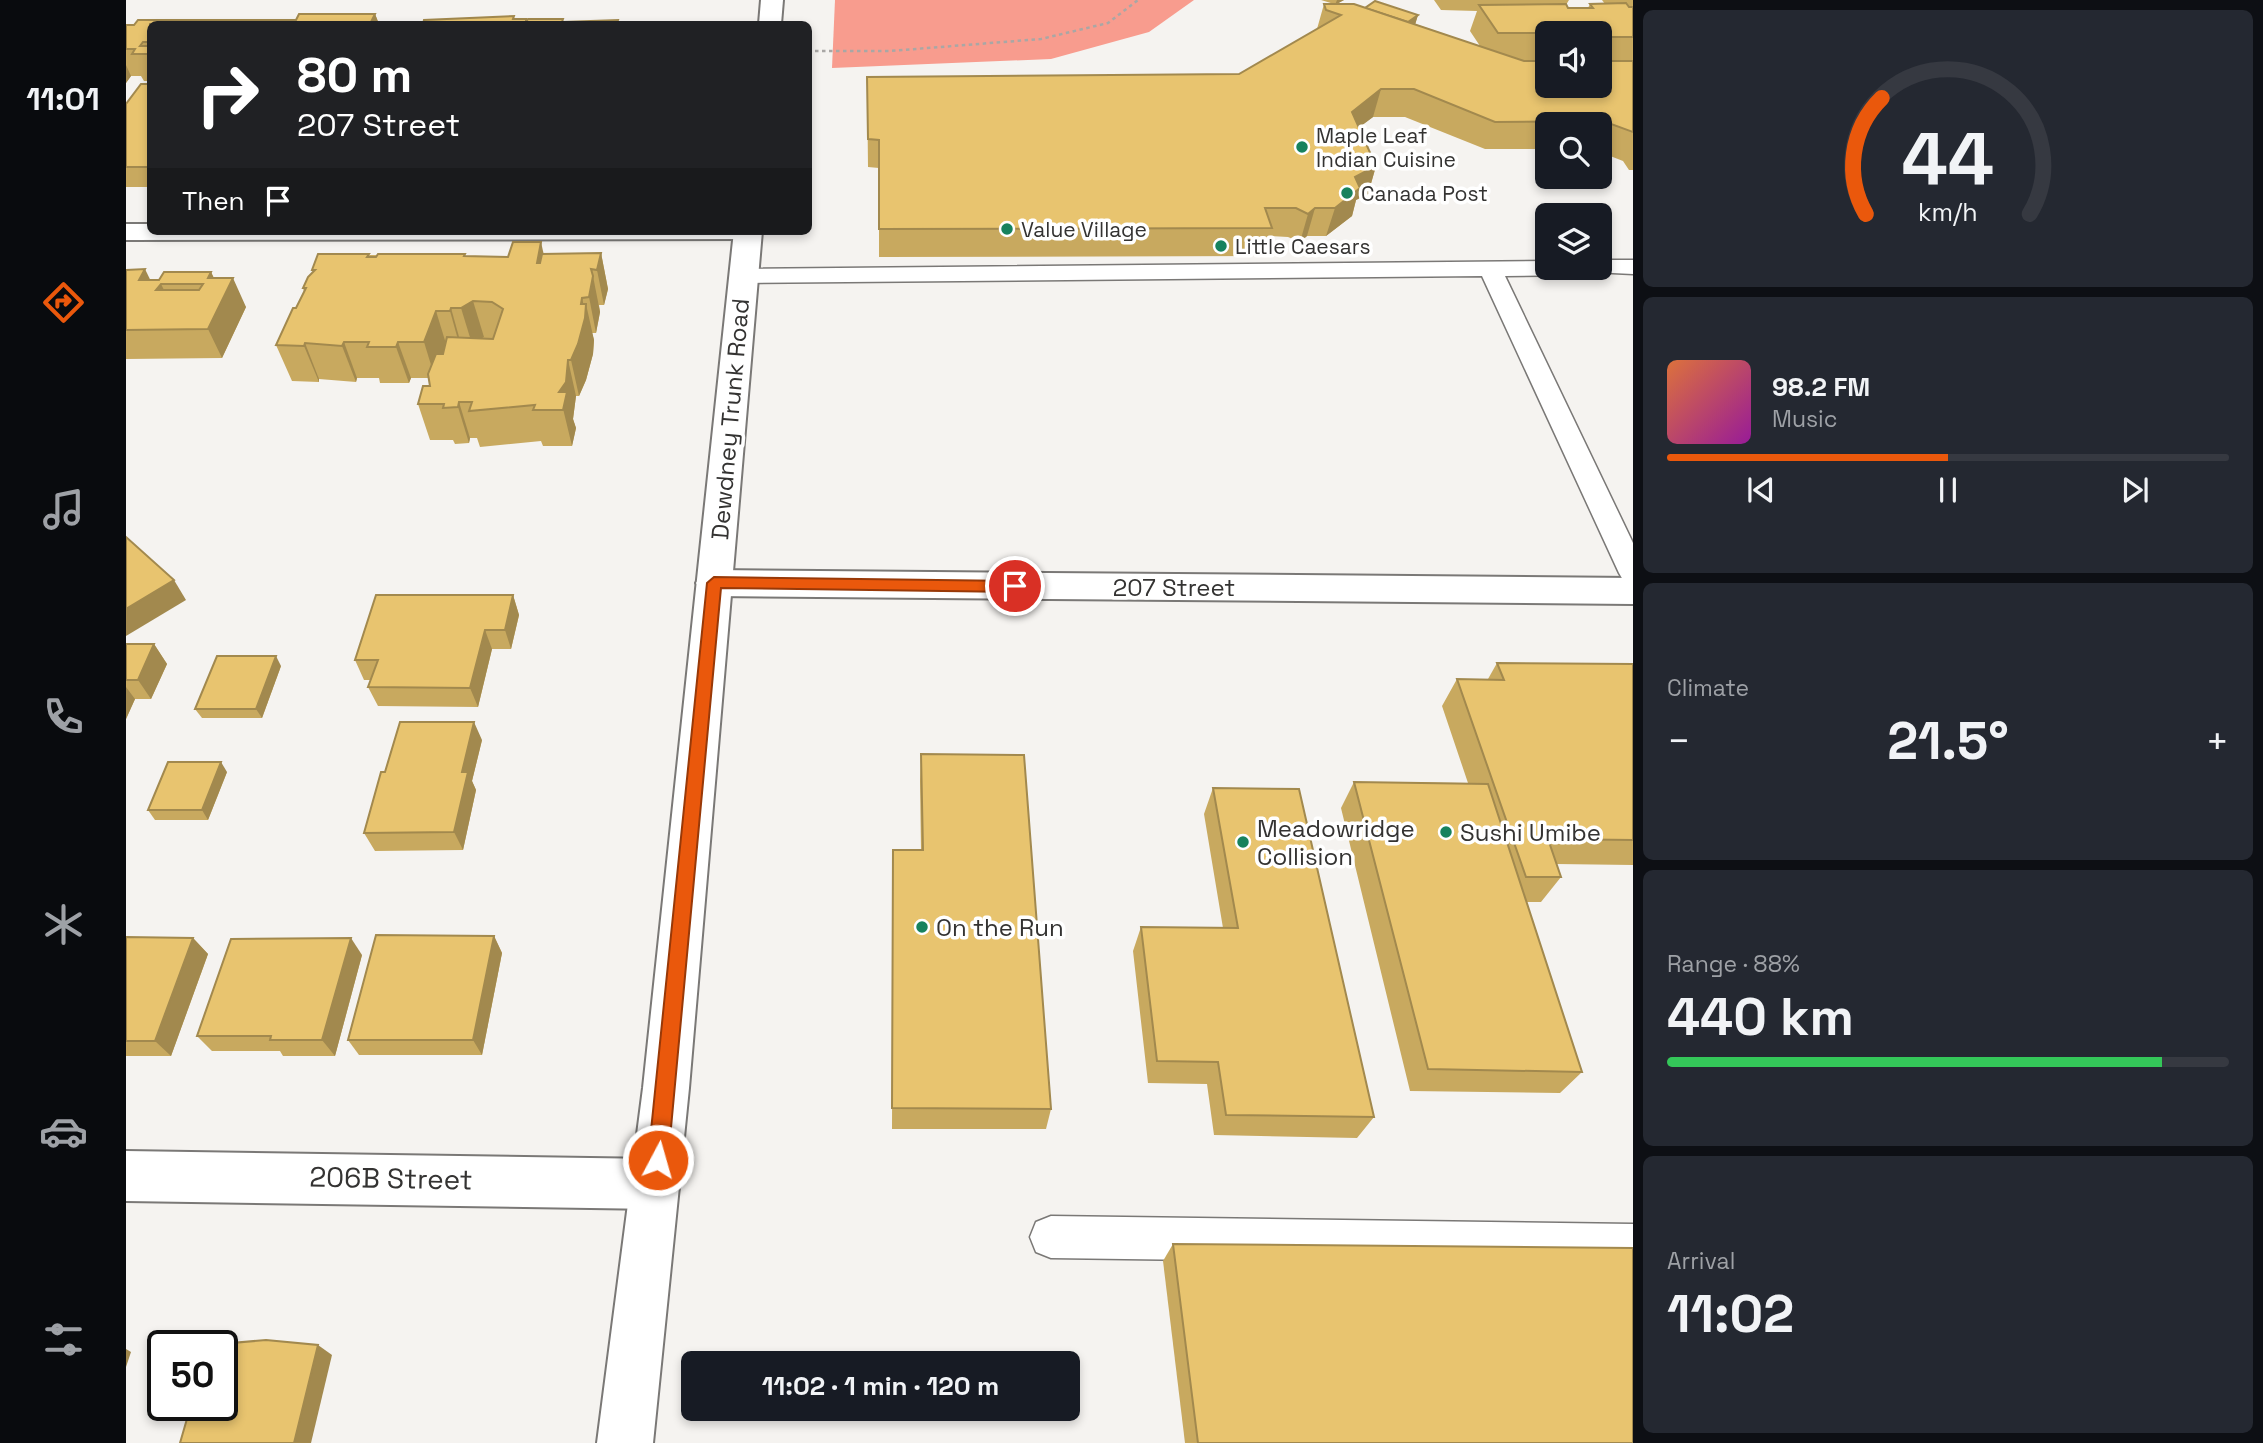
<!DOCTYPE html>
<meta charset="utf-8">
<style>
:root{--surface:#171b24;--page:#242831;--text:#f1f3f6;--muted:#9ea1a6;--line:#363941;--accent:#ea580c}
body{margin:0;font-family:"Space Grotesk",sans-serif;background:var(--page);color:var(--text);height:100vh;display:flex;flex-direction:column;font-size:26px;white-space:nowrap}
*{box-sizing:border-box;margin:0}
p{font-size:23px;color:var(--muted)}
.icon{flex:none;width:38px;height:38px;fill:none;stroke:currentColor;stroke-width:2;stroke-linecap:round;stroke-linejoin:round}
.map{position:relative;flex:1;overflow:hidden}
.panel{display:flex;flex-direction:column;gap:10px;padding:10px;background:#0d0f14;width:630px}
.panel>*{flex:none}
.hud{position:absolute;left:21px;top:21px;width:665px;height:214px;border-radius:10px;box-shadow:0 4px 10px #0003;background:#202124;color:#fff;overflow:hidden}
.tools{position:absolute;left:1409px;top:21px;display:grid;gap:14px}
.tools a{display:grid;place-items:center;width:77px;height:77px;border-radius:10px;background:var(--surface);box-shadow:0 4px 10px #0003;font-size:35px}
.speed{position:absolute;left:21px;top:1330px;display:flex;gap:14px;font-size:35px;font-weight:700;text-align:center}
.speed>*{display:grid;place-content:center;width:91px;height:91px;border-radius:50%;background:var(--surface);box-shadow:0 4px 10px #0003;line-height:1}
.speed .limit{border:4px solid #111;border-radius:10px;background:#fff;color:#111}
.pin{position:absolute;display:grid;place-items:center;width:60px;height:60px;color:#fff;margin:-30px;border:4px solid #fff;border-radius:50%;box-shadow:0 2px 7px #0007}
.me{position:absolute;width:77px;margin:-38px;rotate:6deg;stroke-linejoin:round;filter:drop-shadow(0 0 5px #0008)}
.turn{display:flex;align-items:center;gap:24px;height:147px;padding:0 35px;font-size:32px}
.turn .icon{width:91px;height:91px;stroke-width:2.5}
.turn b{display:block;font-size:49px;line-height:60px}
.then{display:flex;align-items:center;height:66px;padding:0 35px;background:#0003;gap:14px;font-size:26px}
.big{font-size:52px;font-weight:600;line-height:1.1}
.panel .widget{flex:1;display:flex;flex-direction:column;justify-content:center;gap:10px;min-width:0;padding:0 24px;border-radius:10px;background:var(--page)}
.panel .dial{align-items:center;gap:0}
.dial svg{height:182px;overflow:visible;fill:none;stroke:var(--line);stroke-width:7;stroke-linecap:round;text-anchor:middle}
.dial text{fill:var(--text);stroke:none}
.song{display:flex;align-items:center;gap:21px}
.cover{width:84px;height:84px;border-radius:10px;background:linear-gradient(135deg,hsl(20 70% 55%),hsl(300 70% 35%))}
.played{height:7px;border-radius:4px;background:linear-gradient(90deg,var(--accent) 50%,var(--line) 50%)}
.keys{display:flex;justify-content:space-around;direction:ltr}
.heat{display:flex;justify-content:space-between;align-items:center;font-size:38px;direction:ltr}
.charge{height:10px;border-radius:5px;background:linear-gradient(90deg,#34c759 88%,var(--line) 0)}
.trip{position:absolute;left:555px;top:1351px;width:399px;height:70px;border-radius:10px;background:var(--surface);box-shadow:0 4px 10px #0003;font-weight:600;line-height:70px;text-align:center}
main{display:flex;flex:1;min-height:0}
.dock{display:flex;flex-direction:column;width:126px;justify-content:space-around;align-items:center;background:#090b0e;color:var(--muted)}
.dock .icon{width:49px;height:49px}
.dock .active{color:var(--accent)}
.dock b{font-size:32px;color:var(--text)}
.map>svg:first-child{display:block}
.forest{fill:#f89c8e}
.lines{fill:none;stroke-linecap:round;stroke-linejoin:round}
.service-casing{stroke:#7a7876;stroke-width:3}
.minor-casing{stroke:#7a7876;stroke-width:4}
.tertiary-casing{stroke:#7a7876;stroke-width:4}
.secondary-casing{stroke:#7a7876;stroke-width:4}
.path{stroke:#a9a7a5;stroke-width:2.5;stroke-dasharray:3.5 3.5;stroke-linecap:butt}
.service{fill:#fff;fill-rule:evenodd}
.minor{fill:#fff;fill-rule:evenodd}
.tertiary{fill:#fff;fill-rule:evenodd}
.secondary{fill:#fff;fill-rule:evenodd}
.wall{fill:#c8a95f;fill-rule:evenodd}
.shaded-wall{fill:#a2894e}
.building{fill:#e8c46f;stroke:#a2894e;stroke-width:2;fill-rule:evenodd}
.route{fill:#ea580c;stroke:#983908;stroke-width:2}
.poi-dot{fill:#17825d;stroke:#fff;stroke-width:2.5}
.labels{text-anchor:middle;dominant-baseline:central;stroke-width:7;stroke-linejoin:round;paint-order:stroke}
.far-poi-label{font-size:21px;fill:#343332;stroke:#fff;text-anchor:start}
.street-label{font-size:24px;fill:#343332;stroke:#fff}
.poi-label{font-size:24px;fill:#343332;stroke:#fff;text-anchor:start}
.near-street-label{font-size:28px;fill:#343332;stroke:#fff}
</style>
<main>
<nav class="dock">
<b>11:01</b>
<svg class="icon active" aria-label="directions" viewBox="0 0 24 24"><path d="M12 3l9 9-9 9-9-9zM9 14v-3h6M13 9l2 2-2 2"/></svg>
<svg class="icon" aria-label="music" viewBox="0 0 24 24"><path d="M9 18V5l10-2v13"/><circle cx="6" cy="18" r="3"/><circle cx="16" cy="16" r="3"/></svg>
<svg class="icon" aria-label="phone" viewBox="0 0 24 24"><path d="M5 4h4l2 5-3 2q2 4 5 5l2-3 5 2v4C11 20 4 13 5 4z"/></svg>
<svg class="icon" aria-label="climate" viewBox="0 0 24 24"><path d="M12 3v18M4 7l16 10M4 17L20 7"/></svg>
<svg class="icon" aria-label="car" viewBox="0 0 24 24"><path d="M5 17H2v-5l4-1 3-4h7l3 4 3 1v5h-3M9 17h6M6 11h13"/><circle cx="7" cy="17" r="2"/><circle cx="17" cy="17" r="2"/></svg>
<svg class="icon" aria-label="filters" viewBox="0 0 24 24"><path d="M4 7h16M4 17h16"/><circle cx="9" cy="7" r="2"/><circle cx="15" cy="17" r="2"/></svg>
</nav>
<div class="map">
<svg width="1507" height="1443" viewBox="0 0 1507 1443">
<rect width="100%" height="100%" fill="#f5f3f0"/>
<path class="forest" d="M 709,0 L 1068,0 L 1023,32 L 925,59 L 706,68 Z"/>
<g class="lines">
<defs>
<g id="service">
<path d="M 1474,260 L 1507,260 L 1507,274 L 1466,272 L 1463,268 L 1474,268 Z"/>
<path d="M 1421,261 L 1421,268 L 1460,268 L 1457,273 L 1449,275 L 1379,276 L 1507,543 L 1507,583 L 1497,580 L 1493,573 L 1356,276 L 617,283 L 609,281 L 605,276 L 609,271 L 617,269 Z"/>
<path d="M 925,1216 L 1507,1224 L 1507,1266 L 925,1258 L 910,1252 L 904,1237 L 910,1222 Z"/>
</g>
<g id="minor">
<path d="M 0,224 L 24,224 L 24,231 L 636,231 L 632,237 L 622,239 L 0,240 Z"/>
<path d="M 0,1151 L 530,1159 L 547,1167 L 555,1184 L 547,1201 L 530,1209 L 0,1201 Z"/>
</g>
<path id="tertiary" d="M 588,570 L 1507,578 L 1507,604 L 588,596 L 576,592 L 570,583 L 576,574 Z"/>
<g id="secondary">
<path d="M 635,0 L 657,0 L 655,24 L 633,24 Z"/>
<path d="M 608,231 L 636,231 L 563,1088 L 527,1443 L 471,1443 L 517,1088 Z"/>
</g>
</defs>
<use href="#service" class="service-casing"/>
<use href="#minor" class="minor-casing"/>
<use href="#tertiary" class="tertiary-casing"/>
<use href="#secondary" class="secondary-casing"/>
<path class="path" d="M 682,51 L 764,51 L 915,39 L 982,23 L 1012,0"/>
<use href="#service" class="service"/>
<use href="#minor" class="minor"/>
<use href="#tertiary" class="tertiary"/>
<use href="#secondary" class="secondary"/>
</g>
<g class="wall">
<path d="M 1195,0 L 1218,0 L 1210,4 L 1292,15 L 1289,24 L 1354,46 L 1344,31 L 1351,11 L 1315,10 L 1308,0 L 1443,0 L 1440,5 L 1442,8 L 1462,8 L 1464,4 L 1479,4 L 1476,0 L 1507,0 L 1507,170 L 1503,170 L 1497,161 L 1474,152 L 1474,124 L 1421,124 L 1421,149 L 1359,149 L 1279,117 L 1247,117 L 1233,127 L 1250,166 L 1242,194 L 1230,200 L 1226,216 L 1200,236 L 1181,236 L 1174,242 L 1162,237 L 1144,236 L 1138,256 L 753,257 L 753,168 L 742,167 L 741,77 L 1113,74 L 1191,29 L 1198,4 L 1208,4 ZM 1421,33 L 1474,33 L 1474,86 L 1394,60 L 1421,60 Z"/>
<path d="M 173,14 L 249,14 L 253,24 L 24,24 L 24,81 L 18,81 L 15,76 L 5,76 L 0,83 L 0,25 L 8,25 L 12,20 L 170,20 Z"/>
<path d="M 24,84 L 24,187 L 0,187 L 0,104 Z"/>
<path d="M 475,253 L 482,289 L 478,305 L 473,305 L 474,312 L 470,333 L 466,333 L 468,340 L 467,354 L 460,380 L 453,396 L 450,396 L 447,419 L 450,428 L 446,446 L 417,446 L 415,441 L 354,447 L 351,438 L 344,438 L 343,443 L 329,444 L 327,440 L 304,440 L 292,404 L 304,386 L 303,378 L 285,378 L 283,383 L 254,383 L 253,378 L 231,378 L 230,382 L 193,379 L 193,382 L 166,381 L 150,345 L 178,292 L 177,288 L 187,272 L 186,270 L 244,255 L 382,257 L 418,254 Z"/>
<path d="M 0,269 L 24,280 L 33,280 L 85,272 L 88,278 L 120,307 L 96,358 L 0,359 Z"/>
<path d="M 387,595 L 393,615 L 385,649 L 366,649 L 352,707 L 252,706 L 242,687 L 245,680 L 238,680 L 229,660 Z"/>
<path d="M 0,644 L 28,644 L 41,664 L 25,699 L 9,699 L 0,719 Z"/>
<path d="M 1371,663 L 1507,664 L 1507,865 L 1430,864 L 1435,877 L 1415,902 L 1400,902 L 1456,1072 L 1434,1093 L 1284,1091 L 1215,808 L 1228,782 L 1342,783 L 1316,706 L 1331,679 L 1362,679 Z"/>
<path d="M 155,666 L 136,718 L 76,718 L 69,709 Z"/>
<path d="M 356,740 L 346,781 L 350,790 L 337,850 L 249,851 L 238,833 L 259,772 Z"/>
<path d="M 795,754 L 925,1109 L 920,1129 L 766,1129 L 767,850 L 795,850 L 794,781 Z"/>
<path d="M 101,772 L 82,820 L 29,820 L 22,810 Z"/>
<path d="M 1087,788 L 1248,1117 L 1231,1138 L 1088,1135 L 1081,1084 L 1022,1083 L 1007,951 L 1015,927 L 1097,928 L 1078,814 Z"/>
<path d="M 368,936 L 376,953 L 356,1055 L 233,1055 L 222,1040 Z"/>
<path d="M 0,937 L 67,938 L 82,954 L 45,1056 L 0,1056 Z"/>
<path d="M 236,955 L 209,1056 L 157,1056 L 154,1051 L 86,1051 L 71,1036 Z"/>
<path d="M 1047,1244 L 1507,1443 L 1059,1443 L 1037,1261 Z"/>
</g>
<g class="shaded-wall">
<path d="M 1211,0 L 1218,0 L 1209,5 Z"/>
<path d="M 249,14 L 253,24 L 244,24 Z"/>
<path d="M 1292,15 L 1289,25 L 1275,27 Z"/>
<path d="M 0,65 L 5,76 L 0,83 Z"/>
<path d="M 1255,89 L 1247,117 L 1218,139 L 1226,112 Z"/>
<path d="M 1250,166 L 1242,194 L 1230,200 L 1226,216 L 1200,236 L 1209,208 L 1229,177 Z"/>
<path d="M 1189,208 L 1181,236 L 1174,242 L 1182,214 Z"/>
<path d="M 415,242 L 423,278 L 411,263 Z"/>
<path d="M 475,253 L 482,289 L 478,305 L 471,270 Z"/>
<path d="M 19,269 L 33,298 L 13,280 Z"/>
<path d="M 85,272 L 97,298 L 107,278 L 120,307 L 96,358 L 82,329 L 82,278 Z"/>
<path d="M 467,276 L 474,312 L 470,333 L 463,297 Z"/>
<path d="M 35,284 L 49,312 L 30,290 Z"/>
<path d="M 456,298 L 460,315 L 460,304 L 468,340 L 467,354 L 460,380 L 453,396 L 445,360 Z"/>
<path d="M 347,301 L 358,337 L 346,344 L 335,308 Z"/>
<path d="M 325,308 L 335,344 L 334,347 L 324,311 Z"/>
<path d="M 310,311 L 321,347 L 309,378 L 298,342 Z"/>
<path d="M 218,342 L 231,378 L 230,382 L 216,346 Z"/>
<path d="M 272,342 L 285,378 L 283,383 L 270,347 Z"/>
<path d="M 179,343 L 193,379 L 193,382 L 178,346 Z"/>
<path d="M 442,360 L 450,396 L 447,419 L 450,428 L 446,446 L 433,392 Z"/>
<path d="M 333,402 L 344,438 L 343,443 L 332,407 Z"/>
<path d="M 48,580 L 60,600 L 0,636 L 0,609 Z"/>
<path d="M 387,595 L 393,615 L 385,649 L 379,630 Z"/>
<path d="M 359,630 L 366,649 L 352,707 L 344,688 Z"/>
<path d="M 28,644 L 41,664 L 25,699 L 12,680 Z"/>
<path d="M 150,656 L 155,666 L 136,718 L 130,709 Z"/>
<path d="M 0,687 L 9,699 L 0,719 Z"/>
<path d="M 348,722 L 356,740 L 346,781 L 350,790 L 337,850 L 328,832 L 336,772 Z"/>
<path d="M 95,762 L 101,772 L 82,820 L 76,810 Z"/>
<path d="M 368,936 L 376,953 L 356,1055 L 347,1040 Z"/>
<path d="M 67,938 L 82,954 L 45,1056 L 29,1041 Z"/>
<path d="M 225,938 L 236,955 L 209,1056 L 196,1040 Z"/>
<path d="M 192,1345 L 206,1355 L 185,1443 L 168,1443 Z"/>
<path d="M 0,1349 L 5,1352 L 0,1367 Z"/>
</g>
<g class="building">
<path d="M 1249,1 L 1292,15 L 1282,22 L 1239,8 Z"/>
<path d="M 1500,3 L 1503,7 L 1507,7 L 1507,37 L 1474,37 L 1474,33 L 1372,33 L 1353,5 L 1440,4 L 1442,8 L 1467,8 L 1464,4 Z"/>
<path d="M 1198,4 L 1228,4 L 1398,61 L 1421,61 L 1421,86 L 1474,86 L 1474,61 L 1507,61 L 1507,132 L 1477,121 L 1369,122 L 1288,89 L 1255,89 L 1226,112 L 1250,166 L 1229,177 L 1234,188 L 1209,208 L 1189,208 L 1182,214 L 1170,208 L 1139,208 L 1146,228 L 753,229 L 753,140 L 742,139 L 741,77 L 1113,74 L 1215,15 L 1200,10 Z"/>
<path d="M 173,14 L 249,14 L 244,24 L 24,24 L 24,42 L 17,42 L 14,46 L 24,46 L 24,54 L 6,54 L 9,49 L 0,49 L 0,25 L 8,25 L 12,20 L 170,20 Z"/>
<path d="M 388,16 L 387,19 L 400,19 L 400,22 L 402,19 L 437,19 L 436,22 L 492,20 L 491,23 L 499,24 L 540,24 L 297,24 L 298,20 Z"/>
<path d="M 15,84 L 24,84 L 24,167 L 0,167 L 0,104 Z"/>
<path d="M 387,242 L 415,242 L 411,263 L 414,263 L 416,254 L 475,253 L 471,270 L 465,269 L 467,276 L 463,297 L 456,298 L 455,304 L 460,304 L 459,318 L 452,344 L 445,360 L 442,360 L 440,382 L 433,392 L 441,392 L 437,410 L 407,410 L 409,405 L 343,411 L 346,402 L 333,402 L 332,407 L 317,408 L 318,404 L 292,404 L 297,386 L 304,386 L 302,374 L 310,354 L 317,354 L 321,337 L 367,339 L 377,309 L 366,302 L 347,301 L 335,308 L 325,308 L 324,311 L 310,311 L 298,342 L 272,342 L 270,347 L 241,347 L 243,342 L 218,342 L 216,346 L 179,343 L 178,346 L 150,345 L 167,308 L 170,308 L 180,288 L 177,288 L 182,277 L 189,270 L 186,270 L 192,254 L 243,254 L 241,257 L 250,257 L 252,254 L 339,254 L 338,256 L 382,257 Z"/>
<path d="M 19,269 L 13,280 L 33,280 L 38,272 L 85,272 L 82,278 L 107,278 L 82,329 L 0,330 L 0,270 ZM 35,284 L 77,284 L 73,290 L 30,290 Z"/>
<path d="M 0,537 L 48,580 L 0,609 Z"/>
<path d="M 250,595 L 387,595 L 379,630 L 359,630 L 344,688 L 242,687 L 252,660 L 229,660 Z"/>
<path d="M 0,644 L 28,644 L 12,680 L 0,680 Z"/>
<path d="M 91,656 L 150,656 L 130,709 L 69,709 Z"/>
<path d="M 1371,663 L 1507,664 L 1507,840 L 1422,839 L 1435,877 L 1400,877 L 1331,679 L 1378,680 Z"/>
<path d="M 274,722 L 348,722 L 336,772 L 342,772 L 328,832 L 238,833 L 255,772 L 259,772 Z"/>
<path d="M 795,754 L 898,755 L 925,1109 L 766,1108 L 767,850 L 797,850 Z"/>
<path d="M 42,762 L 95,762 L 76,810 L 22,810 Z"/>
<path d="M 1228,782 L 1362,784 L 1456,1072 L 1302,1069 Z"/>
<path d="M 1087,788 L 1173,789 L 1248,1117 L 1100,1115 L 1092,1062 L 1031,1061 L 1015,927 L 1112,928 Z"/>
<path d="M 250,935 L 368,936 L 347,1040 L 222,1040 Z"/>
<path d="M 0,937 L 67,938 L 29,1041 L 0,1041 Z"/>
<path d="M 225,938 L 196,1040 L 144,1040 L 145,1036 L 71,1036 L 105,939 Z"/>
<path d="M 1047,1244 L 1507,1248 L 1507,1443 L 1072,1443 Z"/>
<path d="M 140,1340 L 192,1345 L 168,1443 L 54,1443 L 65,1405 L 96,1405 L 96,1346 L 83,1346 L 83,1345 Z"/>
</g>
<path class="route" d="M 588,577 L 889,581 L 896,586 L 889,592 L 595,588 L 542,1160 L 539,1167 L 532,1170 L 525,1167 L 522,1160 L 581,583 Z"/>
<g class="poi-dot">
<circle cx="1176" cy="147" r="7"/>
<circle cx="1221" cy="193" r="7"/>
<circle cx="881" cy="229" r="7"/>
<circle cx="1095" cy="246" r="7"/>
<circle cx="1320" cy="832" r="7"/>
<circle cx="1117" cy="842" r="7"/>
<circle cx="796" cy="927" r="7"/>
</g>
<g class="labels">
<g class="far-poi-label">
<text x="1190" y="135">Maple Leaf<tspan x="1190" dy="24">Indian Cuisine</tspan></text>
<text x="1235" y="193">Canada Post</text>
<text x="895" y="229">Value Village</text>
<text x="1109" y="246">Little Caesars</text>
</g>
<g class="street-label">
<text transform="translate(604 419) rotate(-85)">Dewdney Trunk Road</text>
<text x="1048" y="587">207 Street</text>
</g>
<g class="poi-label">
<text x="1131" y="828">Meadowridge<tspan x="1131" dy="28">Collision</tspan></text>
<text x="1334" y="832">Sushi Umibe</text>
<text x="810" y="927">On the Run</text>
</g>
<g class="near-street-label">
<text transform="translate(265 1178) rotate(1)">206B Street</text>
</g>
</g>
</svg>
<div class="tools">
<a><svg class="icon" aria-label="sound" viewBox="0 0 24 24"><path d="M4 9h4l5-4v14l-5-4H4zM17 9q2 3 0 6"/></svg></a>
<a><svg class="icon" aria-label="search" viewBox="0 0 24 24"><circle cx="10" cy="10" r="6"/><path d="M15 15l6 6"/></svg></a>
<a><svg class="icon" aria-label="layers" viewBox="0 0 24 24"><path d="M12 4l9 5-9 5-9-5zM3 14l9 5 9-5"/></svg></a>
</div>
<div class="speed"><div class="limit">50</div></div>
<div class="pin" style="left:889px;top:586px;background:#d93025"><svg class="icon" aria-label="arrive" viewBox="0 0 24 24"><path d="M6 21V4h12l-3 4 3 4H6"/></svg></div>
<svg class="me" style="left:532px;top:1160px" viewBox="-20 -20 40 40"><circle r="17" fill="#ea580c" stroke="#fff" stroke-width="3"/><path d="M0-11L8 9 0 5-8 9z" fill="#fff"/></svg>
<div class="trip">11:02 · 1 min · 120 m</div>
<div class="hud">
<div class="turn"><svg class="icon" aria-label="right" viewBox="0 0 24 24"><path d="M7 20v-9h11M14 6l5 5-5 5"/></svg><div><b>80 m</b>207 Street</div></div>
<div class="then">Then<svg class="icon" aria-label="arrive" viewBox="0 0 24 24"><path d="M6 21V4h12l-3 4 3 4H6"/></svg></div>
</div>
</div>
<section class="panel">
<div class="widget dial"><svg viewBox="0 0 100 80">
<path d="M14 69A42 42 0 1 1 86 69"/>
<path d="M14 69A42 42 0 0 1 21 18" stroke="#ea580c"/>
<text x="50" y="56" font-size="32" font-weight="700">44</text>
<text x="50" y="72" font-size="11">km/h</text>
</svg></div>
<div class="widget">
<div class="song"><i class="cover"></i><div><b>98.2 FM</b><p>Music</p></div></div>
<div class="played"></div>
<div class="keys"><svg class="icon" aria-label="previous" viewBox="0 0 24 24"><path d="M18 5L8 12l10 7zM5 5v14"/></svg><svg class="icon" aria-label="pause" viewBox="0 0 24 24"><path d="M8 5v14M16 5v14"/></svg><svg class="icon" aria-label="next" viewBox="0 0 24 24"><path d="M6 5l10 7-10 7zM19 5v14"/></svg></div>
</div>
<div class="widget"><p>Climate</p>
<div class="heat"><a>−</a><b class="big">21.5°</b><a>+</a></div>
</div>
<div class="widget"><p>Range · 88%</p><b class="big">440 km</b><div class="charge"></div></div>
<div class="widget"><p>Arrival</p><b class="big">11:02</b></div>
</section>
</main>
